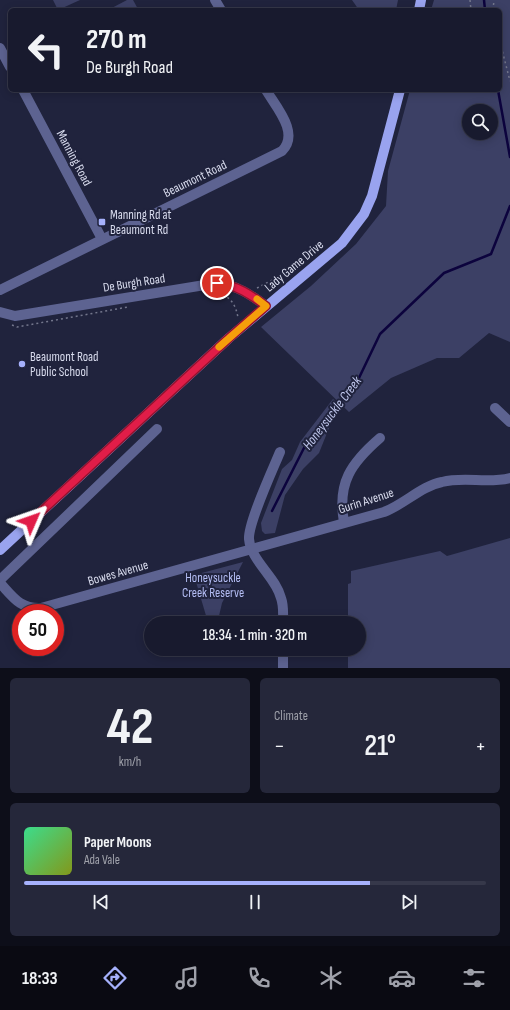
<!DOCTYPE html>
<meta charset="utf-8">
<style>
:root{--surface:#181a2e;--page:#25273a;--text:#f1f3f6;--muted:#9fa1aa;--line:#36384a;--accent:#a6b1fc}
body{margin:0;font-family:"Sofia Sans Condensed",sans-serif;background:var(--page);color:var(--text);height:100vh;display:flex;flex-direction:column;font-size:15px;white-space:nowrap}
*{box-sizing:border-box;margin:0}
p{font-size:13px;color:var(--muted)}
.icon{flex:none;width:22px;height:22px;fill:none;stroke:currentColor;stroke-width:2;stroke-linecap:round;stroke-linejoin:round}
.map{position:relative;height:668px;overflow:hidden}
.details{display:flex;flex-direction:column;gap:10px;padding:10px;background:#0d0e19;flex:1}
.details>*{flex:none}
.hud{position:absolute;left:8px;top:8px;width:494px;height:84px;border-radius:6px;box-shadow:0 2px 10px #0003,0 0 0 1px var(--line);background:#181a2e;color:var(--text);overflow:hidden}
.buttons{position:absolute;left:462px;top:104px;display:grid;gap:8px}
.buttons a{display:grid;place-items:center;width:36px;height:36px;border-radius:50%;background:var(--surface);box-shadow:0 2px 10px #0003,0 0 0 1px var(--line);font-size:20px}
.speed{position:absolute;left:12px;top:604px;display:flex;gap:8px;font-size:20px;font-weight:700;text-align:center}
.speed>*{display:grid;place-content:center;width:52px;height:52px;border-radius:50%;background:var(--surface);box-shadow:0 2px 10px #0003,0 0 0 1px var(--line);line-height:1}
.speed .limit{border:6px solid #d22;background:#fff;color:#111}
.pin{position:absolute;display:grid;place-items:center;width:34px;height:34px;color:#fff;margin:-17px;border:2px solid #fff;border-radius:50%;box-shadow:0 1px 4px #0007}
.me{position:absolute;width:44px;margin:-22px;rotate:47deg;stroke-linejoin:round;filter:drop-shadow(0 0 3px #0008)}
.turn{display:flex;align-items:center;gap:14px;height:84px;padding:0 12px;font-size:18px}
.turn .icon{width:52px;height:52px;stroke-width:2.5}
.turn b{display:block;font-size:28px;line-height:34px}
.big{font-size:30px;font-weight:600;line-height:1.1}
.details .tile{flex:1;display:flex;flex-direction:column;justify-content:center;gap:6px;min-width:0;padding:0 14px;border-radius:6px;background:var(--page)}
.details .dial{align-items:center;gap:0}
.dial b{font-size:52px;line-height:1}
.song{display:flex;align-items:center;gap:12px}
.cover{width:48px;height:48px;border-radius:6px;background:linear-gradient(135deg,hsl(150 70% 55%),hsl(70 70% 35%))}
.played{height:4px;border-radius:2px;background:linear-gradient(90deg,var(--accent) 75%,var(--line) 75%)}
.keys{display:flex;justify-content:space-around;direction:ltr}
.heat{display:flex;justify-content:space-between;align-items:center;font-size:22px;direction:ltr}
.details .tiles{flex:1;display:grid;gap:10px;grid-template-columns:1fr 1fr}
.tile:last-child{grid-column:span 2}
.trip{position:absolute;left:144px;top:616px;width:222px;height:40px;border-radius:20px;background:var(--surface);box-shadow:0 2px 10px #0003,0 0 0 1px var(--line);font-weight:600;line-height:40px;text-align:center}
.tabs{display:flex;height:64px;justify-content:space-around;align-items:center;background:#0a0a12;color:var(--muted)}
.tabs .icon{width:28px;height:28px}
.tabs .selected{color:var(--accent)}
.tabs b{font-size:18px;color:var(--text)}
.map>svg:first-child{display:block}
.green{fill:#3c4065;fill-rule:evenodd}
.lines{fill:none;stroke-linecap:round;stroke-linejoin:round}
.stream{stroke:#0c033d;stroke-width:2.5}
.path{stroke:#73768c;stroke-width:1.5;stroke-dasharray:2 3;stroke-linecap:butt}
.minor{stroke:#5d6391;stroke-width:10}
.major{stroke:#99a3ef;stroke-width:10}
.route-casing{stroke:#92132f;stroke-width:10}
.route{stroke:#e11d48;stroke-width:7}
.slow{stroke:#f59e0b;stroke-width:7}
.poi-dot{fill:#a6b1fc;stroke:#20233d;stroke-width:1.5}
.labels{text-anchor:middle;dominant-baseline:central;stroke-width:4;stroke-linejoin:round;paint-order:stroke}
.street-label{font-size:13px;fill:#d9dcee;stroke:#20233d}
.poi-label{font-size:13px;fill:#d9dcee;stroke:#20233d;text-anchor:start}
.park-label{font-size:13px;fill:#b4bdf4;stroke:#20233d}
.water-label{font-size:14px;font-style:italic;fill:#c2c9ef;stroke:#20233d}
</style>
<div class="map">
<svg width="510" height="668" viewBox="0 0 510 668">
<rect width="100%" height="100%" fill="#20233d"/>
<g class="green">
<path d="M 53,0 L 80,0 L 58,10 Z"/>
<path d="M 127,0 L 133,0 L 138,9 L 108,10 Z"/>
<path d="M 352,0 L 398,0 L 396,10 L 359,10 Z"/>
<path d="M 434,0 L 510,0 L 510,342 L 489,333 L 459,358 L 437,358 L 391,378 L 349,412 L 261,327 L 311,286 L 356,244 L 386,206 L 388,171 L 410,90 L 500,90 L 500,10 L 431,10 ZM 469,111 L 491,111 L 491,133 L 469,133 Z"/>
<path d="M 333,399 L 343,408 L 333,418 L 319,453 L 303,469 L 285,495 L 275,533 L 265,534 L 262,531 L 261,523 L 282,469 L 292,460 L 300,442 Z"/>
<path d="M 510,538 L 510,668 L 348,668 L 348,649 L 359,649 L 359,623 L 348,623 L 348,584 L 351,583 L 351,571 L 440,551 L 447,556 Z"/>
<path d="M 243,562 L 222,603 L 219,616 L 207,619 L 194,575 Z"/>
</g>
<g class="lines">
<g class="stream">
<path d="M 484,0 L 485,10"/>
<path d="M 498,90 L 510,157"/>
<path d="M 272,511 L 306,444 L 358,380 L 380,334 L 444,273 L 491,254 L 510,206"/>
</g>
<g class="path">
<path d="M 470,0 L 471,10"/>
<path d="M 493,10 L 494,0"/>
<path d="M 500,42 L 510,81"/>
<path d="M 257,288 L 301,265"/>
<path d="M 213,294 C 229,293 236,304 238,318"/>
<path d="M 12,325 L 17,327 L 128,307"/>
</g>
<g class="minor">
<path d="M 215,0 L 221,10"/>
<path d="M 0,48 L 10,67"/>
<path d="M 23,90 L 102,239"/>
<path d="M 0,290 L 282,151 C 300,133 276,107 266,90"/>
<path d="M 0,312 L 15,316 L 217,283 C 237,285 251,295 266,306"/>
<path d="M 495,408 L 510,422"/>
<path d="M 280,452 C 273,469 248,523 249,539 C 251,561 276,577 281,598 C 284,606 283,615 283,623"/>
<path d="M 344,522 C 337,483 351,463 380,438"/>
<path d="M 0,580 L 157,429"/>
<path d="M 0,583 C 13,597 20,609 41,608 L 384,512 C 405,504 421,486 442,482 C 465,476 487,484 510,478"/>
<path d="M 283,649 L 283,668"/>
</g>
<g class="major">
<path d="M 419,10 L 421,0"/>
<path d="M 0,550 L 229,338 L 342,243 L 364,214 L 372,196 L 400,90"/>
</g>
</g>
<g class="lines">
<defs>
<path id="route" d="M 31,521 L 229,338 L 266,306 C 251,295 237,285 217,283"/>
</defs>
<use href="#route" class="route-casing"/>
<use href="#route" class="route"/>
<path class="slow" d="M 219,347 L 266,306 L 257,299"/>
</g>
<g class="poi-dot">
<rect x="98" y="218" width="8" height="8" rx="2"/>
<circle cx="22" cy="364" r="4"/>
</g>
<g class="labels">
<g class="street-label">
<text transform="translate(74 158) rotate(62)">Manning Road</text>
<text transform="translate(195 179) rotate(-26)">Beaumont Road</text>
<text transform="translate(294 266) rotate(-40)">Lady Game Drive</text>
<text transform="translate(134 283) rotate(-9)">De Burgh Road</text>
<text transform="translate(366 501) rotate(-18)">Gurin Avenue</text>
<text transform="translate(118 573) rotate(-16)">Bowes Avenue</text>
</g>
<g class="poi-label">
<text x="110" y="215">Manning Rd at<tspan x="110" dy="15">Beaumont Rd</tspan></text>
<text x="30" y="357">Beaumont Road<tspan x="30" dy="15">Public School</tspan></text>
</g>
<g class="park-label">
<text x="213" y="578">Honeysuckle<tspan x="213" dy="15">Creek Reserve</tspan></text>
</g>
<g class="water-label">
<text transform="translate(332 413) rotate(-53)">Honeysuckle Creek</text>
</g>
</g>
</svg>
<div class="buttons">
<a><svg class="icon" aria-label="search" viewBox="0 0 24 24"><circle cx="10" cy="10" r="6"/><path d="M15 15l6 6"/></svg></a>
</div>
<div class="speed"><div class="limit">50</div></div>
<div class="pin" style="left:217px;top:283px;background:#d93025"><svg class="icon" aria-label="arrive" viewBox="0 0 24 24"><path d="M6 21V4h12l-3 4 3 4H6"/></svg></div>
<svg class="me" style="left:31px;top:521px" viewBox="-20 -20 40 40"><path d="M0-17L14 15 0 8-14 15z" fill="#e11d48" stroke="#fff" stroke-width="4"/></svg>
<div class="trip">18:34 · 1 min · 320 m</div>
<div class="hud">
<div class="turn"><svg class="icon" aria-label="left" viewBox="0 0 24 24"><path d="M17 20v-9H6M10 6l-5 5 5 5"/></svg><div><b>270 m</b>De Burgh Road</div></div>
</div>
</div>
<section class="details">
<div class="tiles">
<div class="tile dial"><b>42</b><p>km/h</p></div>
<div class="tile"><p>Climate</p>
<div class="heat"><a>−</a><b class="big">21°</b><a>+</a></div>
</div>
<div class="tile">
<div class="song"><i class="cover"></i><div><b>Paper Moons</b><p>Ada Vale</p></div></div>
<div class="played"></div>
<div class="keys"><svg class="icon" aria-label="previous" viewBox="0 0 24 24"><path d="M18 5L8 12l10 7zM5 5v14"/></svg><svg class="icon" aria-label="pause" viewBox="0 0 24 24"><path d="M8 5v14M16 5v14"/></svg><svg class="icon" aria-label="next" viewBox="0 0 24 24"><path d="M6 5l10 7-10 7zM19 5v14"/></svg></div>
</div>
</div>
</section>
<nav class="tabs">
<b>18:33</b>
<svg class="icon selected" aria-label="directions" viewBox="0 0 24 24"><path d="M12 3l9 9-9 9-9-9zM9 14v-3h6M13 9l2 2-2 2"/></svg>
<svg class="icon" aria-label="music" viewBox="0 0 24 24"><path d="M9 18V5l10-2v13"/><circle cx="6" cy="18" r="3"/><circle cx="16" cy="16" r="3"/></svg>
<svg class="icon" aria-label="phone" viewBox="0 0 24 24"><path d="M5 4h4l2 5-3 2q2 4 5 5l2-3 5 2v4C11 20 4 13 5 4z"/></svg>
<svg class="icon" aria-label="climate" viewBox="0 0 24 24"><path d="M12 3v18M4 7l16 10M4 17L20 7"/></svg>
<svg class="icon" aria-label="car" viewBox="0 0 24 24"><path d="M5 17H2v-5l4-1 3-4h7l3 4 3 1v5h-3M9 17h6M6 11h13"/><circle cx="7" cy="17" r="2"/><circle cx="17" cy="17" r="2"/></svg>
<svg class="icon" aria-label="filters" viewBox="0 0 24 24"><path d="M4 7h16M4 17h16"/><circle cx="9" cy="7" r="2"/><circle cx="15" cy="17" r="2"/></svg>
</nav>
